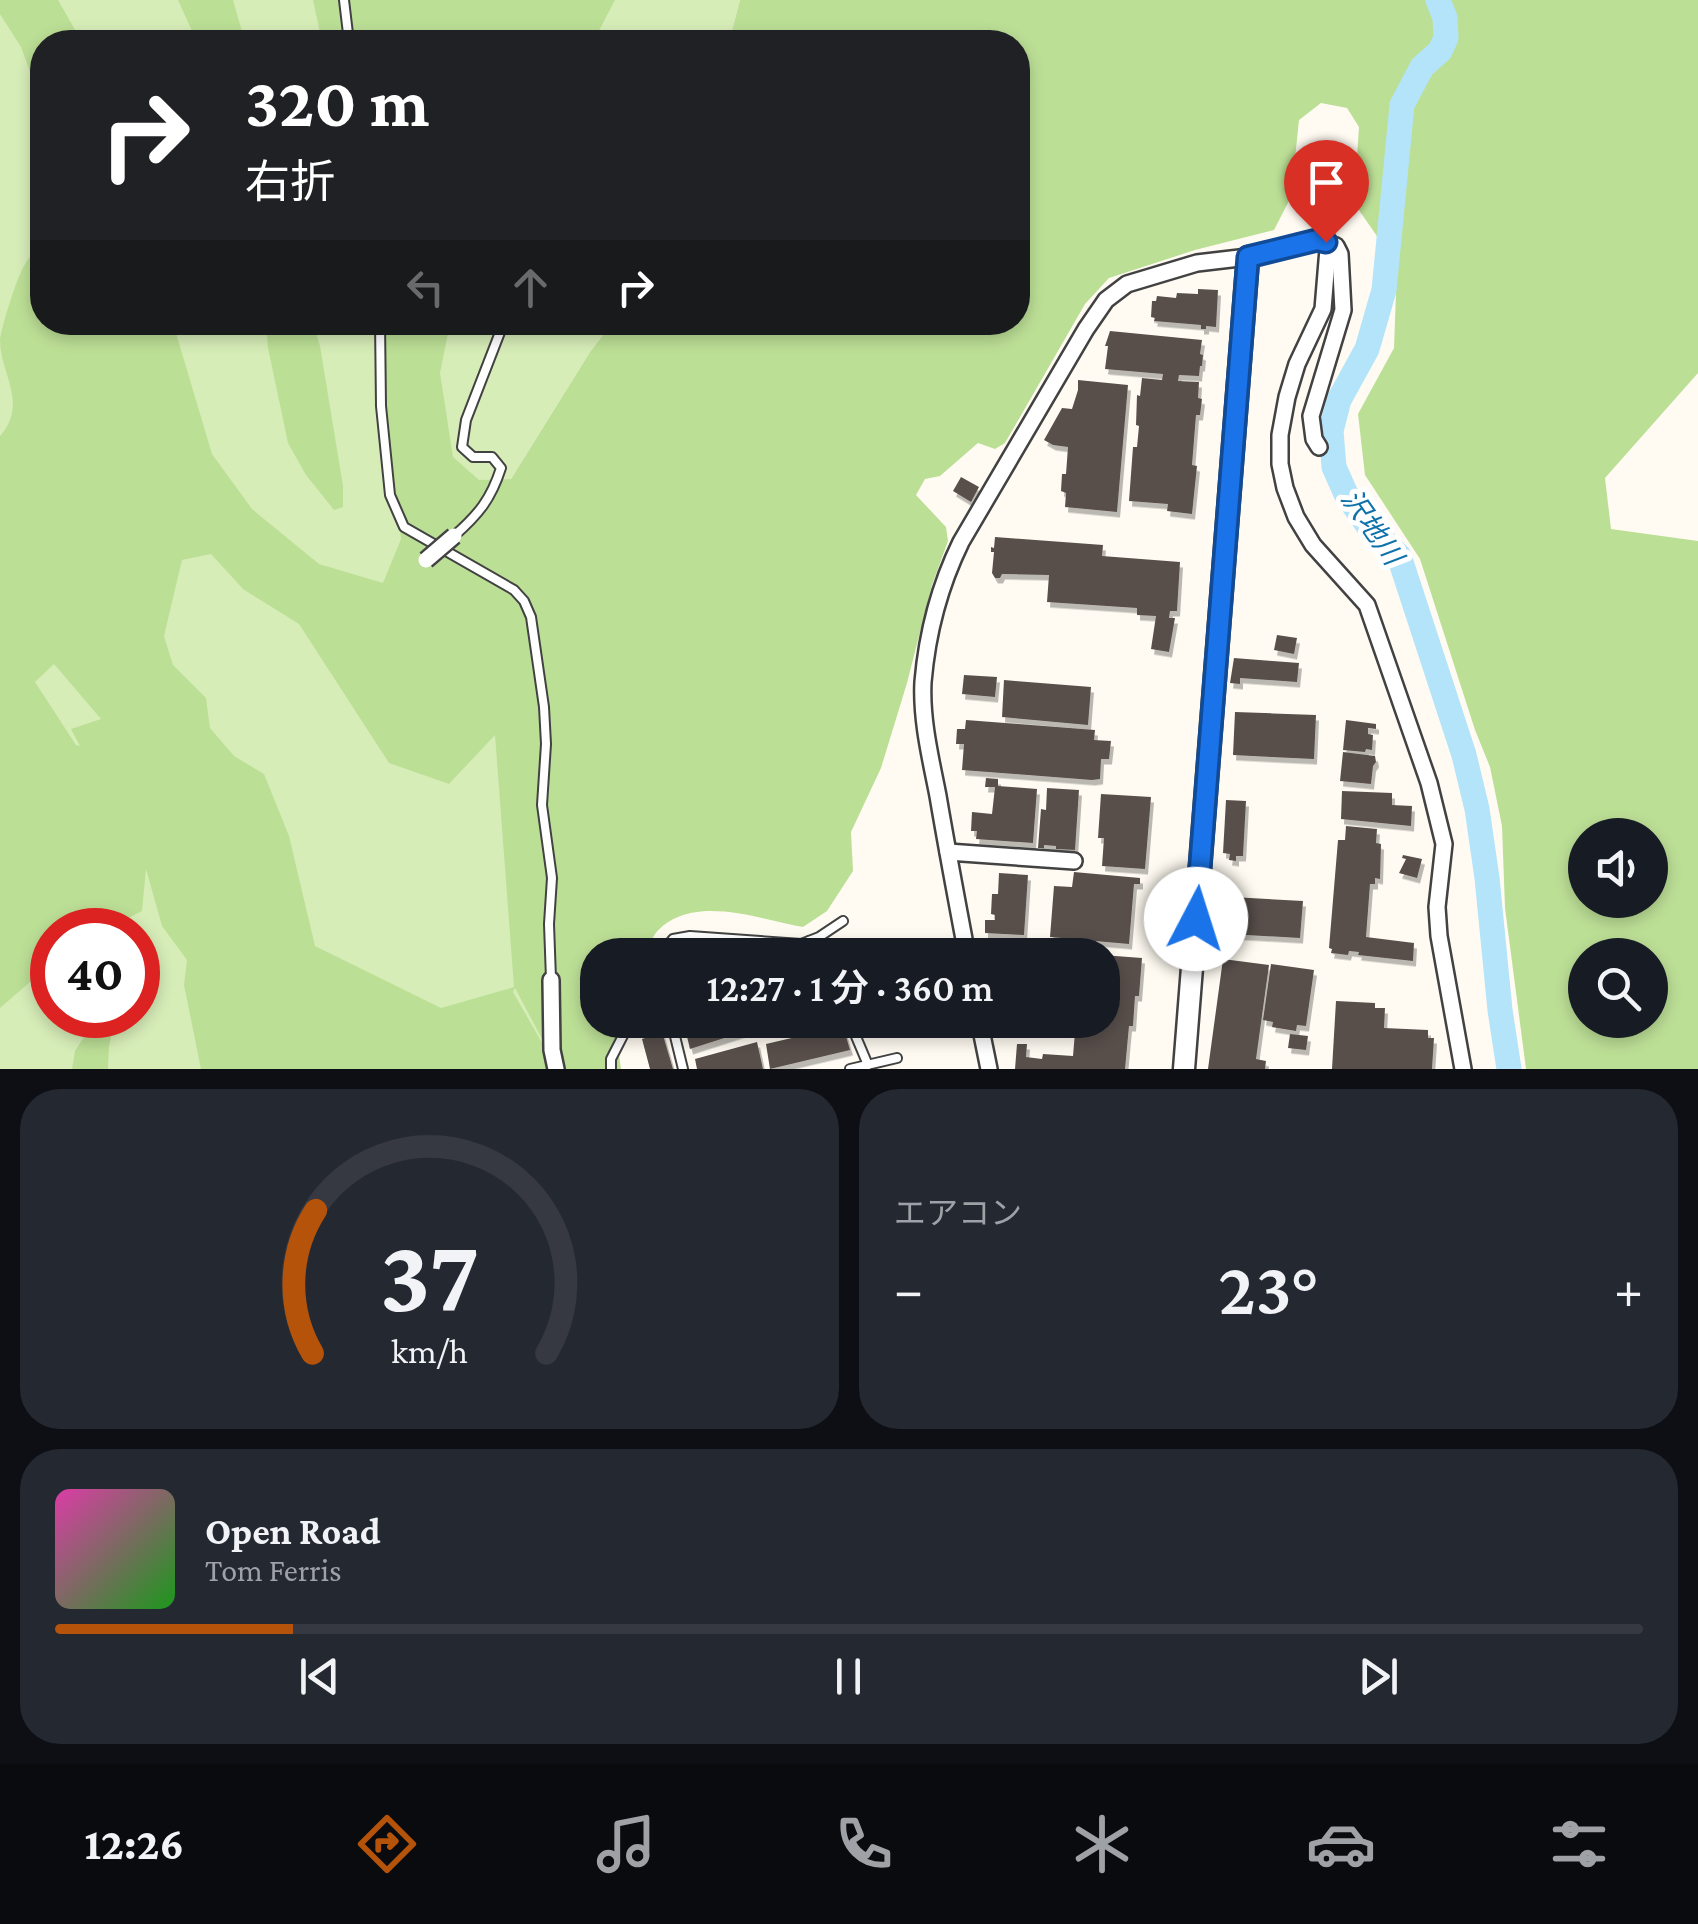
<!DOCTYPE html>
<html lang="ja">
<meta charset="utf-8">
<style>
:root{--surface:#171b24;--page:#242831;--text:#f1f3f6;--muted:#9ea1a6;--line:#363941;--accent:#b45309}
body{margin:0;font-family:"Crimson Pro","Noto Sans JP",serif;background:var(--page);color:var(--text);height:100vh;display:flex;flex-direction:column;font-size:38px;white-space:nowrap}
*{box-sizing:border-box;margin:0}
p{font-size:32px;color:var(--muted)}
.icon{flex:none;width:55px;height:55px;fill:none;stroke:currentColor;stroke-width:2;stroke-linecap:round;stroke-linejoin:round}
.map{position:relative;height:1069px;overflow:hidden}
.side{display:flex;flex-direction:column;gap:20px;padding:20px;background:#0d0f14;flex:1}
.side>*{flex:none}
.top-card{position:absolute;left:30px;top:30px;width:1000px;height:305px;border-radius:40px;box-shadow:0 5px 15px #0003;background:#202124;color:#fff;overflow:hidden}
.tools{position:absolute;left:1568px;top:818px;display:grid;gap:20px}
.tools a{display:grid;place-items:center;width:100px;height:100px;border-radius:50%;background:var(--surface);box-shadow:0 5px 15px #0003;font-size:50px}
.speed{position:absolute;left:30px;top:908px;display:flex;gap:20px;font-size:50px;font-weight:700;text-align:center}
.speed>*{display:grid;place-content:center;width:130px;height:130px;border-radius:50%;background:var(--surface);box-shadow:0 5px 15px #0003;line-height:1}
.speed .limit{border:15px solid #d22;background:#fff;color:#111}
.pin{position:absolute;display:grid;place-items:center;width:85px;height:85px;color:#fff;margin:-102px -42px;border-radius:50% 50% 50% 0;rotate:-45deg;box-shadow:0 0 10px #0007}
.pin .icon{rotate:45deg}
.me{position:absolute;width:110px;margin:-55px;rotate:5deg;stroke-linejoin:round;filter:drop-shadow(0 0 8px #0008)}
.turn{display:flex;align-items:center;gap:35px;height:210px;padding:0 50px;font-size:45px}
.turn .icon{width:130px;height:130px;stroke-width:2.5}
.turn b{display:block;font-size:70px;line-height:85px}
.lanes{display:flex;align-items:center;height:95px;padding:0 50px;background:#0003;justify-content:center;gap:50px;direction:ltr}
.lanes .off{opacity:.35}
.big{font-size:75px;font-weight:600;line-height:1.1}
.side .widget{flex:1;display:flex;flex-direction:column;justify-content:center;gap:15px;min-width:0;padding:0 35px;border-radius:40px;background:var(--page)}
.side .dial{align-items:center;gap:0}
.dial svg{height:260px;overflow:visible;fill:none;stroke:var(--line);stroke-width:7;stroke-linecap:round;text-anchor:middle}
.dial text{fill:var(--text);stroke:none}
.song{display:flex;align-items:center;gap:30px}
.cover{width:120px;height:120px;border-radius:15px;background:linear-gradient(135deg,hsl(320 70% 55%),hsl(120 70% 35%))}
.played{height:10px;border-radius:5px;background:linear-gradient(90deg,var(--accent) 15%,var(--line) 15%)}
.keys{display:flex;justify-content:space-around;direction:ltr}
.heat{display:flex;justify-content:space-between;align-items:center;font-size:55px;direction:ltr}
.side .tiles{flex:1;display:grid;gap:20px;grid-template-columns:1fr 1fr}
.widget:last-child{grid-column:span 2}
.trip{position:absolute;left:580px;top:938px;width:540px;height:100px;border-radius:40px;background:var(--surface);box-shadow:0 5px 15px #0003;font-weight:600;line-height:100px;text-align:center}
.dock{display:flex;height:160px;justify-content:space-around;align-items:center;background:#090b0e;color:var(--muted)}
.dock .icon{width:70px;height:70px}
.dock .current{color:var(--accent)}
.dock b{font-size:45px;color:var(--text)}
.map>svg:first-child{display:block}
.green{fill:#d7edb8;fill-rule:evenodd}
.forest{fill:#bcdf96;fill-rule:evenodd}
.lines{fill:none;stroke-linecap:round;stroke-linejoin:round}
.river{stroke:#b3e4fa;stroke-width:25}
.building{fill:#594f4b;filter:url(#shadow)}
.service-casing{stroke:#424242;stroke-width:12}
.minor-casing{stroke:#424242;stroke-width:20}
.tertiary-casing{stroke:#424242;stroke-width:25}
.service{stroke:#fff;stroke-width:8}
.minor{stroke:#fff;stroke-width:15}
.tertiary{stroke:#fff;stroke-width:20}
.minor-bridge-casing{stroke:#424242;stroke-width:20;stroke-linecap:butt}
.minor-bridge{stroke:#fff;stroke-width:15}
.route-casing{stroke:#114b97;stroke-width:25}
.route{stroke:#1a73e8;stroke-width:18}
.labels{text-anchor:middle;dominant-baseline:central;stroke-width:10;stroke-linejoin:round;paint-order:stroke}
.water-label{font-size:28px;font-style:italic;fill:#0f72ab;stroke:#fff}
</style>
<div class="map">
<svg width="1698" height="1069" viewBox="0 0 1698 1069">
<defs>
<filter id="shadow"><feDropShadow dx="3" dy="5.5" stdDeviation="0" flood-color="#0004"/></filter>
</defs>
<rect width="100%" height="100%" fill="#fffbf2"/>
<path class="green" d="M 0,0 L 740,0 L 729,42 L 42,42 L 42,322 L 612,323 L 590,352 L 511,479 L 479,481 L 558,1069 L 0,1069 ZM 52,930 L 138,930 L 138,1015 L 52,1015 Z"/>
<g class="forest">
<path d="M 0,0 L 58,0 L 82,42 L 42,42 L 42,104 L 21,47 L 0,14 Z"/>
<path d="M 178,0 L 233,0 L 245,42 L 197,42 Z"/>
<path d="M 313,0 L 615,0 L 593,42 L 322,42 Z"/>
<path d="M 740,0 L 1698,0 L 1698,373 L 1605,478 L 1611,529 L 1698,541 L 1698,1069 L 1526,1069 L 1505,908 L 1502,826 L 1490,767 L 1475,730 L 1420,559 L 1365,475 L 1358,414 L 1394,348 L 1397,265 L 1354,203 L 1359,127 L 1347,108 L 1321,103 L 1299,120 L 1291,197 L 1274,230 L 1195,250 L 1109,278 L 1085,304 L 1005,443 L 995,449 L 978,443 L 940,476 L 925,479 L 916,495 L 946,527 L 948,541 L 932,585 L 907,683 L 881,768 L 851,832 L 853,871 L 827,911 L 803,927 C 758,919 690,892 655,934 C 651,940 648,949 644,955 L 598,955 L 598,1020 L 614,1020 L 621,1069 L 558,1069 L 515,988 L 513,992 L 557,1069 L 201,1069 L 184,985 L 187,960 L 162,926 L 146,869 L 142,911 L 105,930 L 52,930 L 52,963 L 0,1008 L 0,436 C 29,403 0,374 0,340 C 2,325 16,280 24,266 C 28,258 36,250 42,242 L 42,322 L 173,323 L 212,454 L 252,509 L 319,564 L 383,583 L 401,539 L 392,475 L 377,323 L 450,323 L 440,373 L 453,457 L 479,480 L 511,479 L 590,352 L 612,323 L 1018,322 L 1018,42 L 729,42 ZM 211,554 L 243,589 L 299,624 L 389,763 L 449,784 L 495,735 L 514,987 L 441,1008 L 315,946 L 289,836 L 264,774 L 234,756 L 210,728 L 206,698 L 173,665 L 164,636 L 182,560 ZM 54,664 L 101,719 L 71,729 L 80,746 L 76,745 L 35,682 ZM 1585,835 L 1650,835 L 1650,900 L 1585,900 ZM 1585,955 L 1650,955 L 1650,1020 L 1585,1020 Z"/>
<path d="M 266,323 L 313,323 L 320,346 L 343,486 L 343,507 L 334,510 L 306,475 L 288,443 L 268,348 Z"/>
<path d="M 93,1015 L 116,1015 L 109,1046 L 108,1069 L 72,1069 L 75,1051 L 91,1026 Z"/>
</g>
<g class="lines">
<path class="river" d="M 1438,0 L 1445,18 L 1446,38 L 1440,51 L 1422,67 L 1402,105 L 1384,290 L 1367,349 L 1339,400 L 1331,431 L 1334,467 L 1346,494 L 1369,527 L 1399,556 L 1464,755 L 1477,809 L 1487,878 L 1500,1010 L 1509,1069"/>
</g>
<g class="building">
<path d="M 1198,289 L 1218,290 L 1216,327 L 1206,326 L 1206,329 L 1201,329 L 1201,325 L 1154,321 L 1155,318 L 1151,317 L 1152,301 L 1156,301 L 1157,296 L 1176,298 L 1177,293 L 1198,294 Z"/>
<path d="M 1110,331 L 1202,340 L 1200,354 L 1203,355 L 1202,366 L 1200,366 L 1199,376 L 1179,375 L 1178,381 L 1199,382 L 1198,398 L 1202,399 L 1200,415 L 1196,415 L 1192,465 L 1197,466 L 1192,514 L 1167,511 L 1168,504 L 1129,501 L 1133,447 L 1137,447 L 1139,426 L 1136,425 L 1137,395 L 1140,396 L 1142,378 L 1162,380 L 1163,374 L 1105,369 L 1108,346 L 1105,346 Z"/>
<path d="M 1078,380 L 1128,385 L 1117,512 L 1065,507 L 1066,493 L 1061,491 L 1062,474 L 1066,474 L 1068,447 L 1053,445 L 1044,440 L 1062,408 L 1072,409 L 1078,390 Z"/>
<path d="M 961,477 L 979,487 L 971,502 L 953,491 Z"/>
<path d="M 995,537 L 1103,545 L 1102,556 L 1180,562 L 1177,611 L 1170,611 L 1169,618 L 1175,618 L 1169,652 L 1151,649 L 1156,616 L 1137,615 L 1137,608 L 1047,602 L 1049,575 L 1002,574 L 1000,578 L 995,578 L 992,573 L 994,552 L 991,552 L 991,547 L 994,548 Z"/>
<path d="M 1277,635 L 1297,638 L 1294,654 L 1274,650 Z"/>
<path d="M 1234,658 L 1299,663 L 1297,682 L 1240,678 L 1240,684 L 1230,683 Z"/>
<path d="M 964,675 L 997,677 L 995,697 L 962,694 Z"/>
<path d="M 1004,680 L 1091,687 L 1088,725 L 1002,717 Z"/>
<path d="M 1235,712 L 1316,715 L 1314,759 L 1233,755 Z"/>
<path d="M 966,720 L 1095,730 L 1094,740 L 1111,741 L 1109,759 L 1101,759 L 1100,779 L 1092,780 L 962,770 L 964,744 L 956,744 L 957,729 L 965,729 Z"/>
<path d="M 1346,720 L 1376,724 L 1376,729 L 1368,728 L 1368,734 L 1373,735 L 1372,750 L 1366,749 L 1365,752 L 1343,750 Z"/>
<path d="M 1343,752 L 1375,756 L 1376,762 L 1373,766 L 1371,784 L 1340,781 Z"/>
<path d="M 986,778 L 998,779 L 998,786 L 1037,789 L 1033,843 L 976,839 L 977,831 L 971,831 L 972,812 L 992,814 L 995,787 L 985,787 Z"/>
<path d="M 1047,788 L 1079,790 L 1075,850 L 1056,849 L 1056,846 L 1044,845 L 1044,848 L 1038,848 L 1041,809 L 1046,810 Z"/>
<path d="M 1342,791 L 1392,793 L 1392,805 L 1412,806 L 1411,826 L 1341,819 Z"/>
<path d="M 1101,794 L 1151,797 L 1145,869 L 1102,866 L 1104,838 L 1098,838 Z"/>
<path d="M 1226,800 L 1246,801 L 1243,856 L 1236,856 L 1236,861 L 1229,860 L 1230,854 L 1223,853 Z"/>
<path d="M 1346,826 L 1377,829 L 1376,843 L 1381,844 L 1380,879 L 1375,878 L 1375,884 L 1370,884 L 1366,937 L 1414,943 L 1413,961 L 1358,955 L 1359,952 L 1349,951 L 1348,955 L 1331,953 L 1332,949 L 1329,948 L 1338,840 L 1345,840 Z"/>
<path d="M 1403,855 L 1422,859 L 1417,878 L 1399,873 L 1406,859 L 1402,858 Z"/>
<path d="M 1074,872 L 1140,878 L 1140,884 L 1134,884 L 1129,944 L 1050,937 L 1054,886 L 1072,887 Z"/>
<path d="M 999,873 L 1028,875 L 1024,935 L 985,933 L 985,920 L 995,920 L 995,915 L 991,914 L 992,894 L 998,894 Z"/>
<path d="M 1215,896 L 1303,901 L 1300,938 L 1212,933 Z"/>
<path d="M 731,942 L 767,944 L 768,951 L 758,955 L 697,955 Z"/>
<path d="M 992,945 L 1071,952 L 1071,955 L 991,955 Z"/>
<path d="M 1102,955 L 1142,958 L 1139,996 L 1135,996 L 1133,1026 L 1129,1026 L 1125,1069 L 1015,1069 L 1017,1044 L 1027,1044 L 1026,1057 L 1042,1059 L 1043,1054 L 1073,1056 L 1076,1020 L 1102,1020 Z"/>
<path d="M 1223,959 L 1269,965 L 1256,1059 L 1266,1061 L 1265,1069 L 1208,1069 Z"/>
<path d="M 1271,964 L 1314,970 L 1306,1026 L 1297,1025 L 1296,1031 L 1272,1027 L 1273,1022 L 1263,1020 Z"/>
<path d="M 1336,1001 L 1375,1003 L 1375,1008 L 1385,1008 L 1384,1028 L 1428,1030 L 1428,1038 L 1434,1038 L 1432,1069 L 1332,1069 Z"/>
<path d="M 683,1020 L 777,1020 L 777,1021 L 690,1049 Z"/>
<path d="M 843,1026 L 850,1050 L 770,1069 L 766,1044 Z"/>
<path d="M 662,1032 L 673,1069 L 650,1069 L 642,1039 Z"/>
<path d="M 1290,1034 L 1308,1036 L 1306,1050 L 1288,1048 Z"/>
<path d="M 757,1042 L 763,1069 L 697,1069 L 695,1059 Z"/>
</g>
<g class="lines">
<defs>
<g id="service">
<path d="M 344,0 L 349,42"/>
<path d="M 380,322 L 381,406 L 390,495 L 404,527 L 514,590 L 524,601 L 531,617 L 544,707 L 546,744 L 542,805 L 552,878 L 549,924 L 551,979"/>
<path d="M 454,536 C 479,514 491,499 501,468 L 492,457 L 473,457 L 462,447 L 466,420 L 504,322"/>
<path d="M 809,941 L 816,955"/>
<path d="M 660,955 L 673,939 L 690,936 L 801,944 L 819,937 L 843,921"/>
<path d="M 671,1020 L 683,1069"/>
<path d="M 849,1020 L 868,1065"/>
<path d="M 611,1069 L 611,1059 L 631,1020"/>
<path d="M 850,1069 L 897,1058"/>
</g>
<g id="minor">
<path d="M 1326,242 L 1328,249 L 1323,309 L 1297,364 L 1287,397 L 1280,435 L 1280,464 L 1285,488 L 1296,517 L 1313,545 L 1367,605 L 1429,783 L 1444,844 L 1437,907 L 1439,936 L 1463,1069"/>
<path d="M 948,852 L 1074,861"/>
<path d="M 967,955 C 957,902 947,849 938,796 C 931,760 921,720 923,682 C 927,635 940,585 961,542 L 1086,329 L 1106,300 L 1127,284 L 1197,263 L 1248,257 L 1317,240 L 1336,246 L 1340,254 L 1343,310 L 1311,416 L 1314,439 L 1319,447"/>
<path d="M 551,980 L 552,1050 L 556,1069"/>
<path d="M 979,1020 L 989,1069"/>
</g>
<path id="tertiary" d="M 1184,1069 L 1248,257"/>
</defs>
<use href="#service" class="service-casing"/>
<use href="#minor" class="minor-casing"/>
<use href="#tertiary" class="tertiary-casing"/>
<use href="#service" class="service"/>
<use href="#minor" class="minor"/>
<use href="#tertiary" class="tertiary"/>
<defs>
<path id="minor-bridge" d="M 426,560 L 454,536"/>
</defs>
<use href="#minor-bridge" class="minor-bridge-casing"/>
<use href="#minor-bridge" class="minor-bridge"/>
</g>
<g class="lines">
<defs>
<path id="route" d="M 1196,919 L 1248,257 L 1317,240 L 1326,242"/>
</defs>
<use href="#route" class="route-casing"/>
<use href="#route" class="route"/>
</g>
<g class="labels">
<g class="water-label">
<text transform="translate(1372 527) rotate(55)">沢地川</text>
</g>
</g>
</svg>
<div class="tools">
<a><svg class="icon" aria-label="sound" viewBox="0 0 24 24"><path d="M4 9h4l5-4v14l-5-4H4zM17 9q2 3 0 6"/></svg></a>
<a><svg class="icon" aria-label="search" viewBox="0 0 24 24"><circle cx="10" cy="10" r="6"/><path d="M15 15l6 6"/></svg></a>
</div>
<div class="speed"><div class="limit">40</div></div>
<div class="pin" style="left:1326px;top:242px;background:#d93025"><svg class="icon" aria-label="arrive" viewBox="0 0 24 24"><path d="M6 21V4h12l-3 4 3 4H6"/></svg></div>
<svg class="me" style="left:1196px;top:919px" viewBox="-20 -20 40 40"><circle r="19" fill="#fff"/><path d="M0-13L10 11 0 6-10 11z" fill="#1a73e8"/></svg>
<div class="trip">12:27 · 1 分 · 360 m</div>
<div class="top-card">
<div class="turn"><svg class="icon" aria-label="right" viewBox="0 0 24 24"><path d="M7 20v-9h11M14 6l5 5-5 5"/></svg><div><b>320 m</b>右折</div></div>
<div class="lanes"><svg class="icon off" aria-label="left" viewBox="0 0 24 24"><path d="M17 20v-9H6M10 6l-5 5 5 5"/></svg><svg class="icon off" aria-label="ahead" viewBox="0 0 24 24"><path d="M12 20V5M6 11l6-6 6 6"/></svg><svg class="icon" aria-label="right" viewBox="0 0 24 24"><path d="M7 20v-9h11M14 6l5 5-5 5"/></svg></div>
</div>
</div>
<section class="side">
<div class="tiles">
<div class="widget dial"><svg viewBox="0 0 100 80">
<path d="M14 69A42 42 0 1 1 86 69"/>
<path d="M14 69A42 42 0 0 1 15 25" stroke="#b45309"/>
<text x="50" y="56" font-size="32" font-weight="700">37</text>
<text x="50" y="72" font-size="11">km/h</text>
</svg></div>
<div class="widget"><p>エアコン</p>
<div class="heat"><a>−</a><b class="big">23°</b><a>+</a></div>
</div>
<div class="widget">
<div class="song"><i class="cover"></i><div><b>Open Road</b><p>Tom Ferris</p></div></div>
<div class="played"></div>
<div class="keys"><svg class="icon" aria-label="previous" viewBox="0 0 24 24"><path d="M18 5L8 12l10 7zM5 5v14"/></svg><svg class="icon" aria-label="pause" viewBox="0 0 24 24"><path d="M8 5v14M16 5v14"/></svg><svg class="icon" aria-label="next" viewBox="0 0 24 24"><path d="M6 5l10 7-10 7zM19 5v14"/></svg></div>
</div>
</div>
</section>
<nav class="dock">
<b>12:26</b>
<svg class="icon current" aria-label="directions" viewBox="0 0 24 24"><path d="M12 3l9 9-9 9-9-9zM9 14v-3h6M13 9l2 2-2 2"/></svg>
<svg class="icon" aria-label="music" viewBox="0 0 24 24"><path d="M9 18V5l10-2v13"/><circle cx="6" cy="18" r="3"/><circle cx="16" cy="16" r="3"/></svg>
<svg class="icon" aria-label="phone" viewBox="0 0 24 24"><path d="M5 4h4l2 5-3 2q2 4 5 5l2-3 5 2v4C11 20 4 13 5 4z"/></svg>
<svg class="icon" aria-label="climate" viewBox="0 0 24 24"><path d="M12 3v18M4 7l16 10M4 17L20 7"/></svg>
<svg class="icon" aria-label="car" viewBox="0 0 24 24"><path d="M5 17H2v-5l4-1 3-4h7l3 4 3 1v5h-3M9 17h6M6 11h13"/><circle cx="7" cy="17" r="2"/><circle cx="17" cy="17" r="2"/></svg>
<svg class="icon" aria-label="filters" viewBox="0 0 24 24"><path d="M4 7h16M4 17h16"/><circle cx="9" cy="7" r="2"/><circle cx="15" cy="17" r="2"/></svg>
</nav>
